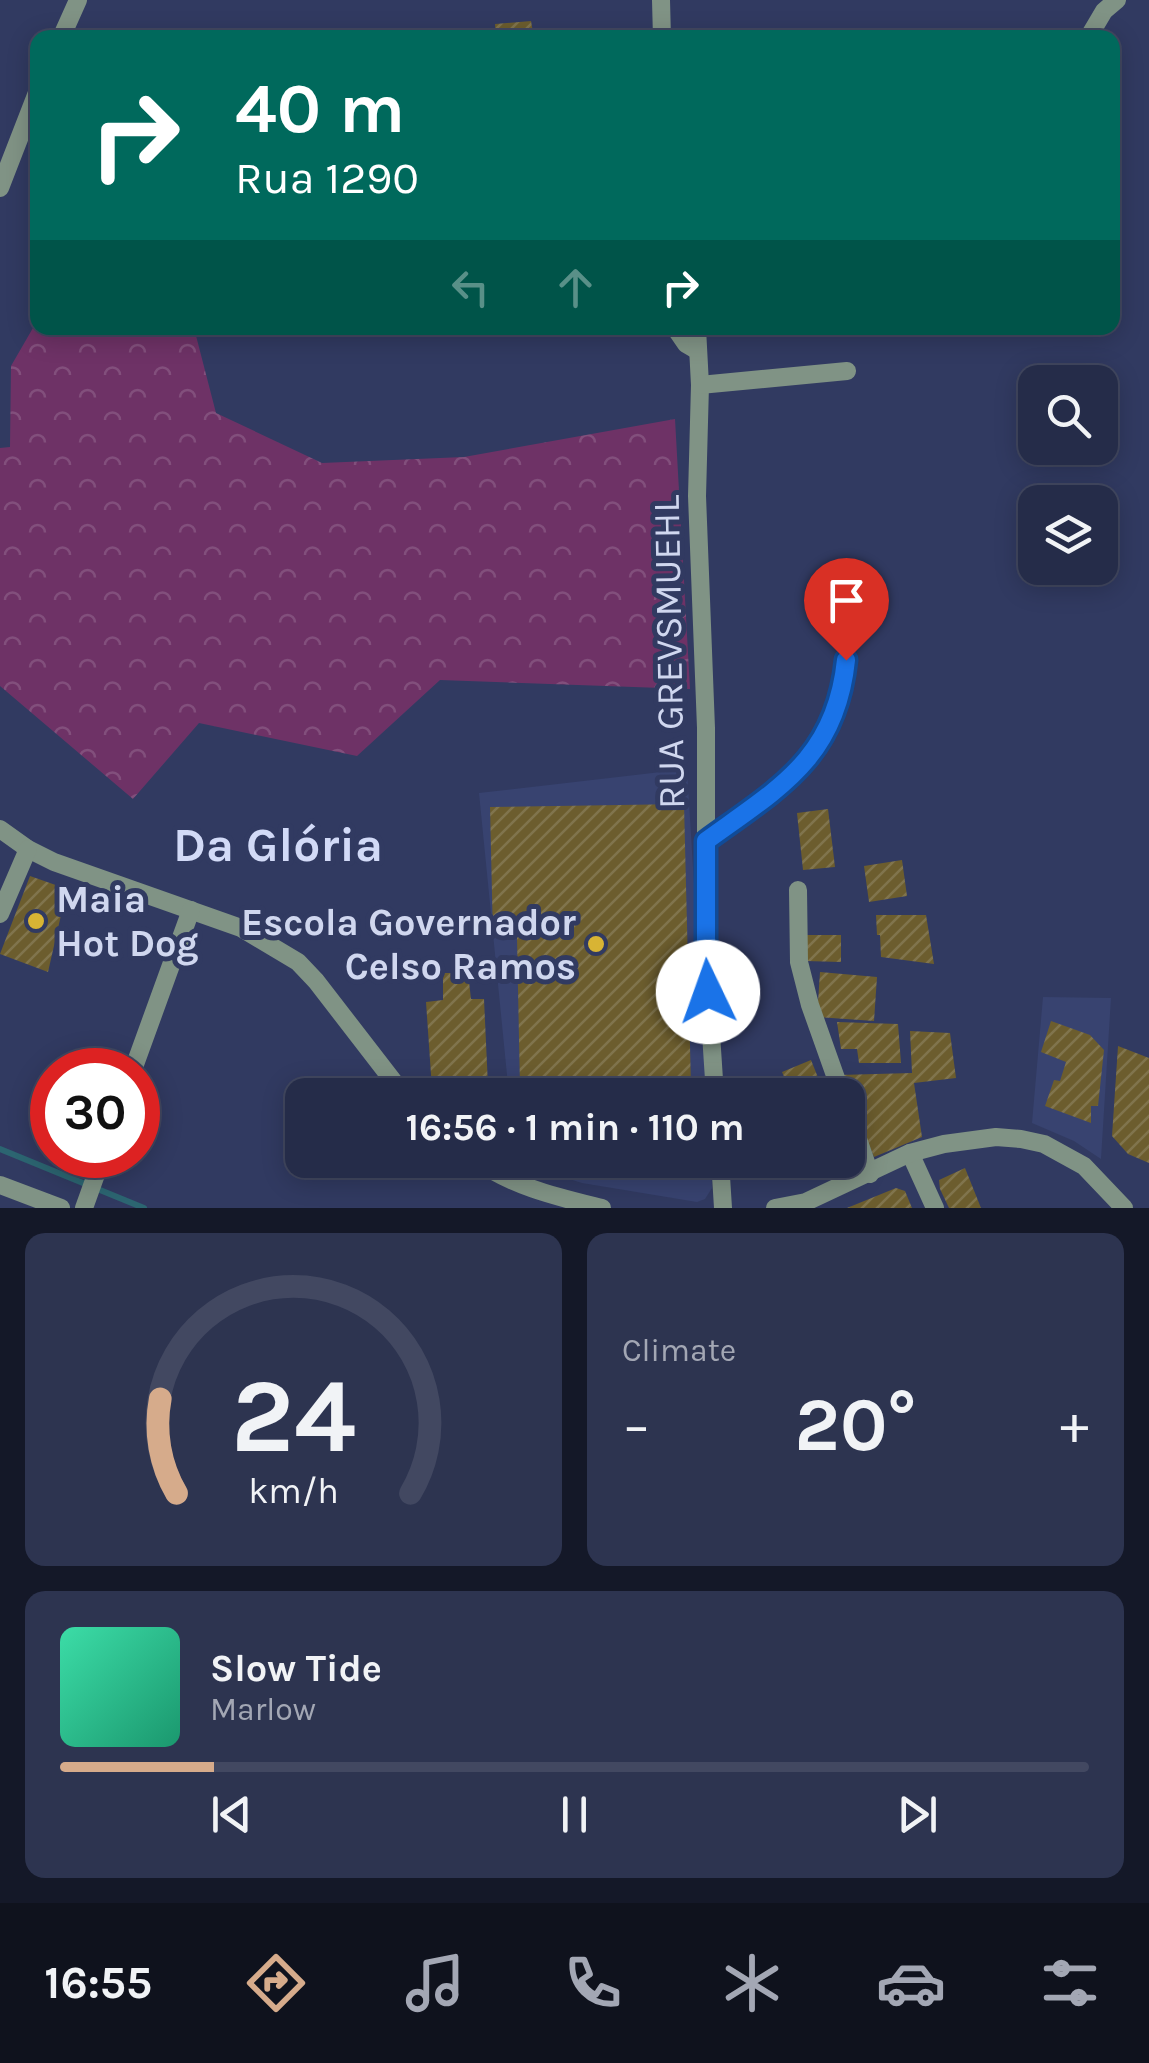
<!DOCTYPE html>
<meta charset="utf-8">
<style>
:root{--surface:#252c49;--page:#2d3450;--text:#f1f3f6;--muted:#a3a7b4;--line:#424861;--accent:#d6ab8b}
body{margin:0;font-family:Karla,sans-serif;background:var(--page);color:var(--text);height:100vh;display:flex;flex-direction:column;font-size:38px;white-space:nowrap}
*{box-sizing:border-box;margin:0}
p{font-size:32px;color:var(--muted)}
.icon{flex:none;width:55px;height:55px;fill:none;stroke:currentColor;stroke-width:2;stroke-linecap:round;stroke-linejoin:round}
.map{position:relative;height:1208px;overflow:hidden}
.panel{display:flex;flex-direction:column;gap:25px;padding:25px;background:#141828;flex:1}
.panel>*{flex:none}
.guide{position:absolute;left:30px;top:30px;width:1090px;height:305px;border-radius:20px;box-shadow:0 5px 25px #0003,0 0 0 2px var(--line);background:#00695c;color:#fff;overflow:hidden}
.controls{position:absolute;left:1018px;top:365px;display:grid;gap:20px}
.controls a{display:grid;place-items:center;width:100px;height:100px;border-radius:20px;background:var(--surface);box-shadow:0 5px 25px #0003,0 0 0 2px var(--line);font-size:50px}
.speed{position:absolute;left:30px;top:1048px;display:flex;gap:20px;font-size:50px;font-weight:700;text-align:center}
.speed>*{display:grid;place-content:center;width:130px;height:130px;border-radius:50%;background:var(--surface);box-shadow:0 5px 25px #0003,0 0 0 2px var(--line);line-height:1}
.speed .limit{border:15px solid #d22;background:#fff;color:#111}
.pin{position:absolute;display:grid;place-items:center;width:85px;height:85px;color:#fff;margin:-102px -42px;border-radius:50% 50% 50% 0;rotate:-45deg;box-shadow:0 0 10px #0007}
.pin .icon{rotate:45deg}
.me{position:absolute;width:110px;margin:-55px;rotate:357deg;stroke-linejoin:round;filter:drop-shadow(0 0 8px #0008)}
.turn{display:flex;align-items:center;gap:35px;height:210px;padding:0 40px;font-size:45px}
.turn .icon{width:130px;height:130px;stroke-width:2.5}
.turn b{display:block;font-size:70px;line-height:85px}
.lanes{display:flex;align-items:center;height:95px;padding:0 40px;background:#0003;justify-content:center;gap:50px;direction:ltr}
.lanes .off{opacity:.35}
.big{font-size:75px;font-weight:700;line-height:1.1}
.panel .card{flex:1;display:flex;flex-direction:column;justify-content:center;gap:15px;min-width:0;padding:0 35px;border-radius:20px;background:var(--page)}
.panel .dial{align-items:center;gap:0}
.dial svg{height:260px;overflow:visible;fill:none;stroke:var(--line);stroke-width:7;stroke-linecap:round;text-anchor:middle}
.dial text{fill:var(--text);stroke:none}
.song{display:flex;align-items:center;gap:30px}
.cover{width:120px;height:120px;border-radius:15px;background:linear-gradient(135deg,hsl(160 70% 55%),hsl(160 70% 35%))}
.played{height:10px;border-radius:5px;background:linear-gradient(90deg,var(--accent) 15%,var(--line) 15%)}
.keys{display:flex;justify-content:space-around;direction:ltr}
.heat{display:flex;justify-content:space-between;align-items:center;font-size:55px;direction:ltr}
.panel .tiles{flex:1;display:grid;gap:25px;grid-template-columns:1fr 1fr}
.card:last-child{grid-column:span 2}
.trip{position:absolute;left:285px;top:1078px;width:580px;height:100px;border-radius:20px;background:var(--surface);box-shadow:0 5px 25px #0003,0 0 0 2px var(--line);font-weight:700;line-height:100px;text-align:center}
.dock{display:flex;height:160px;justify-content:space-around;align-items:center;background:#0f121d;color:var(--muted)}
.dock .icon{width:70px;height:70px}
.dock .selected{color:var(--accent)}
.dock b{font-size:45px;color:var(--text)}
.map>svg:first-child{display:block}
.built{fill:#384370}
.forest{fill:url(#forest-crowns)}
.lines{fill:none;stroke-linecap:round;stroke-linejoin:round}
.stream{stroke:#2c6571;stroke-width:6}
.building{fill:url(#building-hatch)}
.minor{stroke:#809385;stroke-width:18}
.route-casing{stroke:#114b97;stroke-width:25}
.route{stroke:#1a73e8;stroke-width:18}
.poi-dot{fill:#d8b434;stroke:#313a61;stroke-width:4}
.labels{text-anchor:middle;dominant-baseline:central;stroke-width:10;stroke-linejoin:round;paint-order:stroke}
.street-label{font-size:38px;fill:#d0d7ef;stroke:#313a61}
.poi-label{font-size:38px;font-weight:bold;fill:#d0d7ef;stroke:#313a61;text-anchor:start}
.district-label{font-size:48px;font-weight:bold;fill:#d2daf7;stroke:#313a61}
</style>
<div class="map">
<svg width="1149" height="1208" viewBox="0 0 1149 1208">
<defs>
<pattern id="forest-crowns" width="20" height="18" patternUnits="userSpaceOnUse" patternTransform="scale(2.5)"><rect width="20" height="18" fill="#6e3266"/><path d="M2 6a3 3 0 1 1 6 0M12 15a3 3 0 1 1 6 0" fill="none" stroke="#824f7c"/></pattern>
<pattern id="building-hatch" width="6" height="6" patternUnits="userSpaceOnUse" patternTransform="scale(2.5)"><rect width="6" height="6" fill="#6c5d2e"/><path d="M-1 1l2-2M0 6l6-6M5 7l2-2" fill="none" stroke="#80744d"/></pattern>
</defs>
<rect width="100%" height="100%" fill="#313a61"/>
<g class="built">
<path d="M 687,769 L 707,1095 L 509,1095 L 479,793 Z"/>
<path d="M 1043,997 L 1111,998 L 1101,1159 L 1074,1141 L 1032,1123 Z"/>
<path d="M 515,1160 L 711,1160 L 712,1188 L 705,1199 L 697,1202 L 582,1183 L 515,1162 Z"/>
</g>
<path class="forest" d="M 37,321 L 38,328 L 194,328 L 216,413 L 322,463 L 464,457 L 675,419 L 690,689 L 440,680 L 357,756 L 199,723 L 133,799 L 0,686 L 0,448 L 10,447 L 11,366 Z"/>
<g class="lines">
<path class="stream" d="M 0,1149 L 144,1208"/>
</g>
<g class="building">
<path d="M 531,21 L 534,38 L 496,38 L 495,24 Z"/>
<path d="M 684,804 L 691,1086 L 520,1089 L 517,938 L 493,938 L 490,807 Z"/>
<path d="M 828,809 L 835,867 L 803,870 L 797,813 Z"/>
<path d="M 902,860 L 907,896 L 869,902 L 864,866 Z"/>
<path d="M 30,876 L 67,889 L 48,972 L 0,954 Z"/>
<path d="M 876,915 L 926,915 L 934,964 L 881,957 L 880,935 L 877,935 Z"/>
<path d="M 806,935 L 841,935 L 841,962 L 805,961 Z"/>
<path d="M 820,972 L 877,977 L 874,1021 L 817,1017 Z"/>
<path d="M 443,973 L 468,973 L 471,999 L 484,999 L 488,1086 L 432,1089 L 426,1002 L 443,1000 Z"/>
<path d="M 1051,1021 L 1090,1035 L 1104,1050 L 1098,1106 L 1091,1106 L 1091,1123 L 1045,1106 L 1054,1080 L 1060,1081 L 1066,1062 L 1041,1052 Z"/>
<path d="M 837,1022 L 898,1024 L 901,1063 L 859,1063 L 857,1049 L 841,1049 Z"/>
<path d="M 910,1031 L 950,1033 L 956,1078 L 914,1083 L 922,1137 L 874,1157 L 839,1075 L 912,1073 Z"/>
<path d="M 1118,1046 L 1149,1058 L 1149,1163 L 1128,1154 L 1112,1136 Z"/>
<path d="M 811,1060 L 825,1095 L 792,1095 L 782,1072 Z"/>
<path d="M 965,1168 L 981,1208 L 949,1208 L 940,1189 L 939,1180 Z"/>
<path d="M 896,1188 L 905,1191 L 912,1208 L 847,1208 Z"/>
</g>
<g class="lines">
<g class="minor">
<path d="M 661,0 L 662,38"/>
<path d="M 61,38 L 78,0"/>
<path d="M 1088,38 L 1104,11 L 1117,0"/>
<path d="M 0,188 L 38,90"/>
<path d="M 675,328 L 686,344 L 698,351"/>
<path d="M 697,328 L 700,385 L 697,496 L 706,728 L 706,957 L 715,1095"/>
<path d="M 700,385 L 847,371"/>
<path d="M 0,829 L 28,849 L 54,862 L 241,928 L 298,962 L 316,981 L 404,1095"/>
<path d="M 706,841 C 778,788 837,758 845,660"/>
<path d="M 798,890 L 799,962 L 810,1005 L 842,1095"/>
<path d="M 0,914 L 28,849"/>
<path d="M 133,1070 L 191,910"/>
<path d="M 848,1110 L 870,1174"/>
<path d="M 910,1153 L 935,1208"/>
<path d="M 476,1160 C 513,1187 558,1197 602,1208"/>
<path d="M 720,1160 L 723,1208"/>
<path d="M 0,1185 L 61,1208"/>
<path d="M 84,1208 L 103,1155"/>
<path d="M 775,1208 L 806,1202 L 910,1153 L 944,1144 L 996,1137 L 1021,1139 L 1044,1144 L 1084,1166 L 1124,1208"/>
</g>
</g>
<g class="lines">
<defs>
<path id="route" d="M 708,992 L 706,957 L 706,841 C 779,788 836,758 846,660"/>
</defs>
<use href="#route" class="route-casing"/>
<use href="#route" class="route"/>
</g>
<g class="poi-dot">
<circle cx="36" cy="921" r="10"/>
<circle cx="596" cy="944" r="10"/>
</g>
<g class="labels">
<g class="street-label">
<text transform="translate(669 652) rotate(-91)">RUA GREVSMUEHL</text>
</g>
<g class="poi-label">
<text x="56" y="899">Maia<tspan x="56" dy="44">Hot Dog</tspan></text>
<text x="576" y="922" text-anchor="end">Escola Governador<tspan x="576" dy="44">Celso Ramos</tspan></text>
</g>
<g class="district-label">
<text x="278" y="845">Da Glória</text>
</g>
</g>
</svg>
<div class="controls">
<a><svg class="icon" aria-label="search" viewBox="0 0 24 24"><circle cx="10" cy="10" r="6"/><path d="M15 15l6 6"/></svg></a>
<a><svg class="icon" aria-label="layers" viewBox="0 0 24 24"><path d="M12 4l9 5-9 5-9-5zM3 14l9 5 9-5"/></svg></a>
</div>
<div class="speed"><div class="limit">30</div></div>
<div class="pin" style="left:846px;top:660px;background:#d93025"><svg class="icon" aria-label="arrive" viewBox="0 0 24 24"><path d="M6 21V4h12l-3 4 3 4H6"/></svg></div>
<svg class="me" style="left:708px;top:992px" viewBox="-20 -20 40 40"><circle r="19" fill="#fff"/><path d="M0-13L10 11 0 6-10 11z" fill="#1a73e8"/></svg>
<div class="trip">16:56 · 1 min · 110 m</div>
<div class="guide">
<div class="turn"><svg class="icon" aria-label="right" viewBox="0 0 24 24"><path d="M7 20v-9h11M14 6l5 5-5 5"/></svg><div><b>40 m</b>Rua 1290</div></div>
<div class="lanes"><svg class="icon off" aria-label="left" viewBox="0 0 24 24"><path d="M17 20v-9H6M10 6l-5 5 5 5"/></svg><svg class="icon off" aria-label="ahead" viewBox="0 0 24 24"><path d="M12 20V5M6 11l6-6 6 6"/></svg><svg class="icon" aria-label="right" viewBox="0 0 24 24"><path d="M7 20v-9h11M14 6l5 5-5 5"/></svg></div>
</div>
</div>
<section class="panel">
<div class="tiles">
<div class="card dial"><svg viewBox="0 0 100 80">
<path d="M14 69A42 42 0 1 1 86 69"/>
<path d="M14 69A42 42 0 0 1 9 40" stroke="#d6ab8b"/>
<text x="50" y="56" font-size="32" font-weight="700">24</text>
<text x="50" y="72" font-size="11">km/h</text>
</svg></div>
<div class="card"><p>Climate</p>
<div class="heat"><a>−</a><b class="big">20°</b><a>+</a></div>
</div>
<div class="card">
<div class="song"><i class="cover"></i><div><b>Slow Tide</b><p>Marlow</p></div></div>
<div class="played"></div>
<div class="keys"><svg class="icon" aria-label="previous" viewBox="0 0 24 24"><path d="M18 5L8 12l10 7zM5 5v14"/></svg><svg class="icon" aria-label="pause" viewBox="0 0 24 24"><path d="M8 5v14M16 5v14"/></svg><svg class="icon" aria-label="next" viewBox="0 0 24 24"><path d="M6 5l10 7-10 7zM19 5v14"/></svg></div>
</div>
</div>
</section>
<nav class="dock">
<b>16:55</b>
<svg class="icon selected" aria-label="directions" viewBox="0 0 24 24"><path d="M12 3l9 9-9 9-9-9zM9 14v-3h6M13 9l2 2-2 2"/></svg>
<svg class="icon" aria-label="music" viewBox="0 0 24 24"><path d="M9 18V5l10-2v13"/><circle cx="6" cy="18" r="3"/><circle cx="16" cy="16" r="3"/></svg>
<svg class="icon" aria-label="phone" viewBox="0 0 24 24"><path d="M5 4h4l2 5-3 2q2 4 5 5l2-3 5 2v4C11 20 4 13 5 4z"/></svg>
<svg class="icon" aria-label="climate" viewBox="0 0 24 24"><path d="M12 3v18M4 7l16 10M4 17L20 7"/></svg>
<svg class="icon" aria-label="car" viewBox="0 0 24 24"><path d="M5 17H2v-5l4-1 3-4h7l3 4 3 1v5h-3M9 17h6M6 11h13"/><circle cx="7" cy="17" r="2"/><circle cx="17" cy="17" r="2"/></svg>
<svg class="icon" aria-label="filters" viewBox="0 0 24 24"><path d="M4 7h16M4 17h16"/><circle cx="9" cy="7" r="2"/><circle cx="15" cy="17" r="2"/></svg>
</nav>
